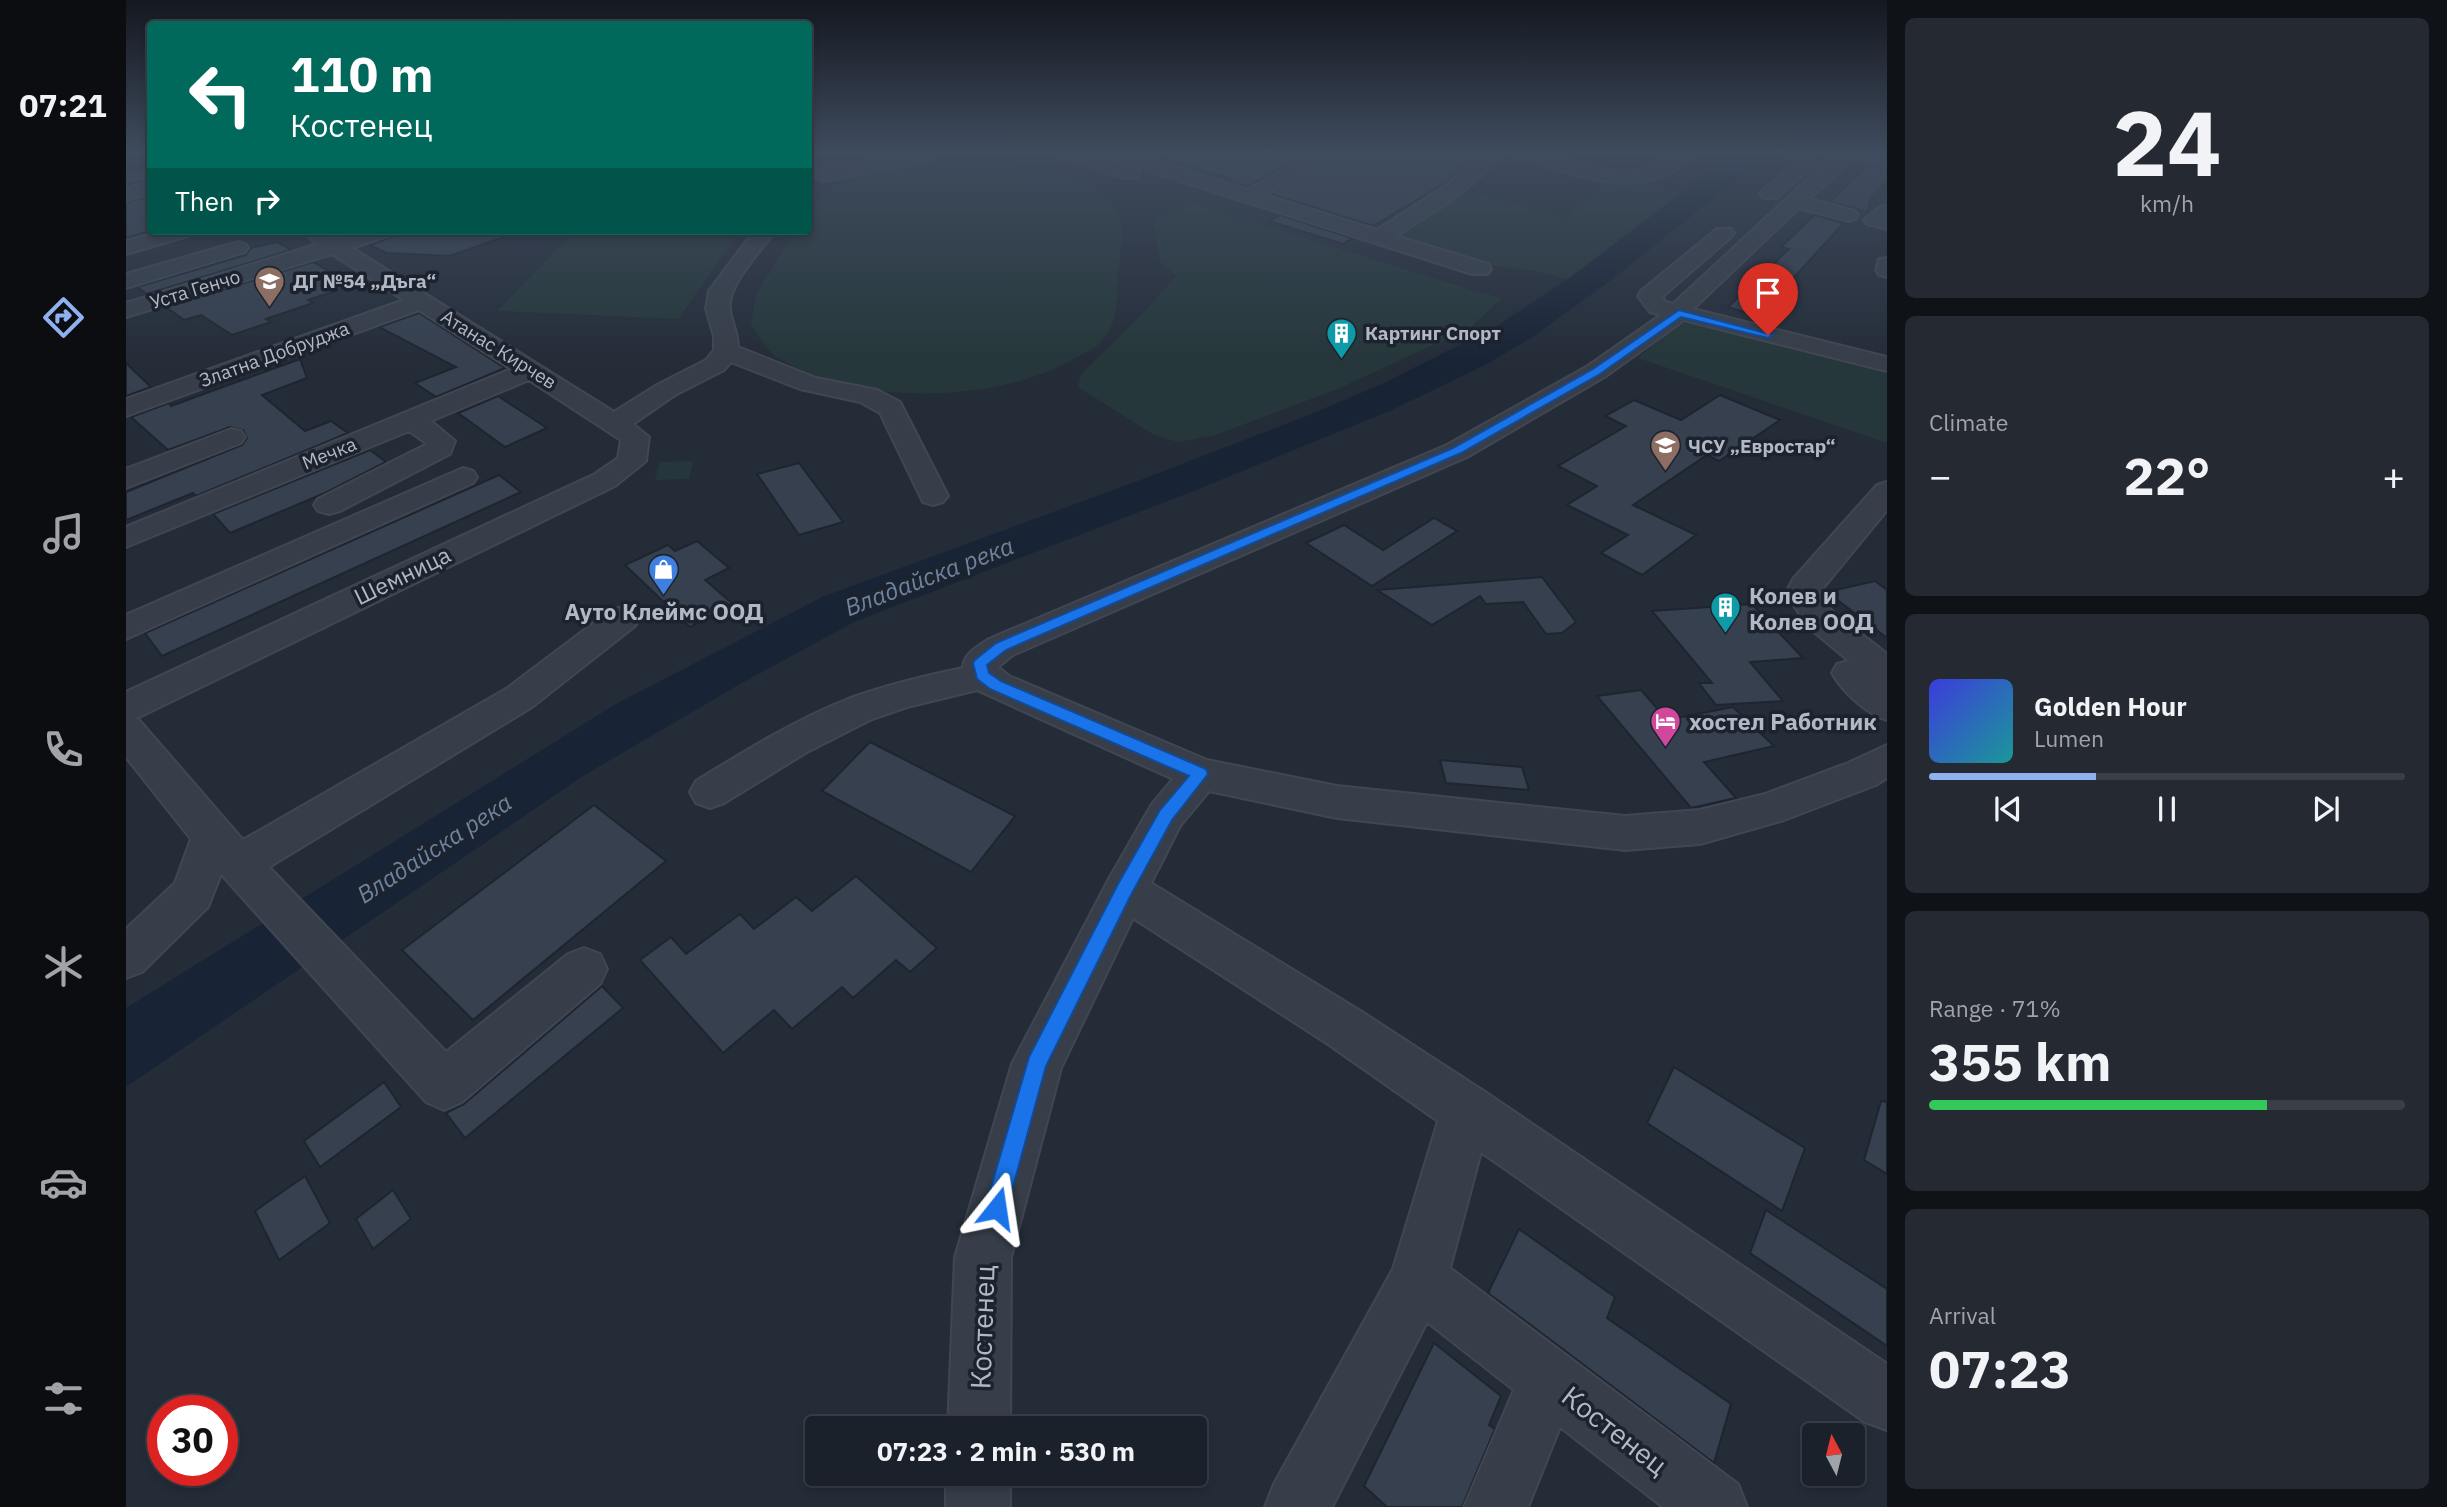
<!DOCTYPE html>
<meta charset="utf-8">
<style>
:root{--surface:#1b212a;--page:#242932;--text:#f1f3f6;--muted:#a0a3a8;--line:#393e47;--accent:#8db2ef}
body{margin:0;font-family:"IBM Plex Sans",sans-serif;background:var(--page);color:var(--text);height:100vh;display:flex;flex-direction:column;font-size:26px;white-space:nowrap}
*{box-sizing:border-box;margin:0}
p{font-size:23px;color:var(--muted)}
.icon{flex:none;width:38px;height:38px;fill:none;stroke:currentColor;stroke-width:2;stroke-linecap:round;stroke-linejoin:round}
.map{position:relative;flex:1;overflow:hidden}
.drawer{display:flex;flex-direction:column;gap:18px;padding:18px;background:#0f1217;width:560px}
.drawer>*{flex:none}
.banner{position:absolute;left:21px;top:21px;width:665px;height:214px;border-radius:7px;box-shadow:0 4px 10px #0003,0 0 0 2px var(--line);background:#00695c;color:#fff;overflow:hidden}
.needle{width:46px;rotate:353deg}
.buttons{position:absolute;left:1676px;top:1423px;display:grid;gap:14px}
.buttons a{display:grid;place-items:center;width:63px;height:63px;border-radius:7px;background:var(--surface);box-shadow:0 4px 10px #0003,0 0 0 2px var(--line);font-size:35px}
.speed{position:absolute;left:21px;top:1395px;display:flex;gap:14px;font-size:35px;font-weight:700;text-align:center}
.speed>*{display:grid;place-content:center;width:91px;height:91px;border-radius:50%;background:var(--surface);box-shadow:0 4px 10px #0003,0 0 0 2px var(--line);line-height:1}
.speed .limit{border:10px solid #d22;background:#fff;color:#111}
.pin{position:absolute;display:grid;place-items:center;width:60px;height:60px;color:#fff;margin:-72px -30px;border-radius:50% 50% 50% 0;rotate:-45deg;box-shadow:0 0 7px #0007}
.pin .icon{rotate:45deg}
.me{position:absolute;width:77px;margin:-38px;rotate:15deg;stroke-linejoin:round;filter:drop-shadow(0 0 5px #0008)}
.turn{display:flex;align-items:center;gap:24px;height:147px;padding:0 28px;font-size:32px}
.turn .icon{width:91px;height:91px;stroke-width:2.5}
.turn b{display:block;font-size:49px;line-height:60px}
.then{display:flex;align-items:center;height:66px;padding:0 28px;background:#0003;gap:14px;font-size:26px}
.big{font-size:52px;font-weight:700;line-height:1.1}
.drawer .tile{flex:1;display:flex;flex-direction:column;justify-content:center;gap:10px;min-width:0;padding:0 24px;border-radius:10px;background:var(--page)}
.drawer .dial{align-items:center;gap:0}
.dial b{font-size:91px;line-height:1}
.song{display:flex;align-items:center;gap:21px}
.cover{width:84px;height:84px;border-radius:10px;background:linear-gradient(135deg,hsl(240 70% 55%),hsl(180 70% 35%))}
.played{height:7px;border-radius:4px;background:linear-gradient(90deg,var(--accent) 35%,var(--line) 35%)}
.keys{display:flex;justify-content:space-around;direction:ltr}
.heat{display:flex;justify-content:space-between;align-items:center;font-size:38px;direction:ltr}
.charge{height:10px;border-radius:5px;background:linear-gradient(90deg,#34c759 71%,var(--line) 0)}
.trip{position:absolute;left:679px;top:1416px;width:402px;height:70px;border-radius:7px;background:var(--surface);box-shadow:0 4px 10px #0003,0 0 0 2px var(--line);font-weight:700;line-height:70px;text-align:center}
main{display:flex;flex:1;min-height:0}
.tabs{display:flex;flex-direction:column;width:126px;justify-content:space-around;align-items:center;background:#0b0d11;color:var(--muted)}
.tabs .icon{width:49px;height:49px}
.tabs .active{color:var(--accent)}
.tabs b{font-size:32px;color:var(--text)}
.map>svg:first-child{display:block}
.green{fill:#25373a}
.water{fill:#182435}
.building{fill:#36404f;stroke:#1e2530;stroke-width:2}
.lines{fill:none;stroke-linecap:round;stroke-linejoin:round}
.minor-casing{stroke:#404752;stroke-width:4}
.minor{fill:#373e49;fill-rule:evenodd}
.route{fill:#1a73e8;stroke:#114b97;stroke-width:2}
.labels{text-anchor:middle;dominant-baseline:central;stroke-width:7;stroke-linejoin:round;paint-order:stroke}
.far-poi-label{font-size:19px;font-weight:bold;fill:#b2b9c5;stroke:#1c232e;text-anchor:start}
.far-street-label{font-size:19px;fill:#b2b9c5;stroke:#1c232e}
.street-label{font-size:23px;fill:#b2b9c5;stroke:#1c232e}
.poi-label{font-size:23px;font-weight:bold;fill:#b2b9c5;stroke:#1c232e;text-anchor:start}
.water-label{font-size:24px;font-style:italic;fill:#6e83a1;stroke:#1c232e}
.near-street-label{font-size:28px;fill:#b2b9c5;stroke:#1c232e}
</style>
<main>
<nav class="tabs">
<b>07:21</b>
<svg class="icon active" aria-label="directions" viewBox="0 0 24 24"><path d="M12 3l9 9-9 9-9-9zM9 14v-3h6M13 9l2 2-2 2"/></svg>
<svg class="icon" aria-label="music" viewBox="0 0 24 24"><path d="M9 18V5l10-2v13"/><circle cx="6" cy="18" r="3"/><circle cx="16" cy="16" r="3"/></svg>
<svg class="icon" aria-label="phone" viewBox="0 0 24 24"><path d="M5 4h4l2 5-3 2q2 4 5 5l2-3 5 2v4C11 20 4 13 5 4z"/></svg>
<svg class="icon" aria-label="climate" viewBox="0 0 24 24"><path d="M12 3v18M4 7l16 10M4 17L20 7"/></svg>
<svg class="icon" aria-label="car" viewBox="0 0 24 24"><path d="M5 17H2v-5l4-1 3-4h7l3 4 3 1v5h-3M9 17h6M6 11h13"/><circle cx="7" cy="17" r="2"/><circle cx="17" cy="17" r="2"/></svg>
<svg class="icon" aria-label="filters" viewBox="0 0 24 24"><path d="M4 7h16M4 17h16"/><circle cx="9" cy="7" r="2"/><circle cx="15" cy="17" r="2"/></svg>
</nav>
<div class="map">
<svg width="1761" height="1507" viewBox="0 0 1761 1507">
<rect width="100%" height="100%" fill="#242c38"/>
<g class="green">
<path d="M 855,162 C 895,166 981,171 994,219 C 999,235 993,260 992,277 C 991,298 992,326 975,342 C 970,348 960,352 953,356 C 875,404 730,407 652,358 C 641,351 632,335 625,325 L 629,297 L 668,231 L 682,231 L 683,209 C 689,203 696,195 703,191 C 744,164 808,163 855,162 Z"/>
<path d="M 1487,178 L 1555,193 L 1441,279 L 1407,271 L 1353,264 L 1261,237 L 1329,189 L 1441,217 Z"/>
<path d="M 1067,203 L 1346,290 L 1376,298 L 1344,328 L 1214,388 L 1090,435 L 1052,442 L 1028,435 L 952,387 L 955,374 L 1016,314 L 1050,276 L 1034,262 L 1027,219 Z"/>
<path d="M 449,231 L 614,231 L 552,319 L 371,311 Z"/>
<path d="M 1573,323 L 1761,369 L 1761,443 L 1512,358 L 1551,324 Z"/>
<path d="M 567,461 L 563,479 L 529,480 L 534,462 Z"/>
</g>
<path class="water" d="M 1609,152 L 1646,152 L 1484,281 L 1405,338 L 1361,364 L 1266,410 L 1065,492 L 728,622 L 614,684 L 457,776 L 0,1087 L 0,1008 L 490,704 L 696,597 L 1017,479 L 1183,415 L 1258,383 L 1371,326 L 1452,272 Z"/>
<g class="building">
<path d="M 1039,152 L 1184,152 L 1121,187 L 1099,180 L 1103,178 L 1038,159 Z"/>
<path d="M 1215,152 L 1353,152 L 1319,183 L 1247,226 L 1145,194 Z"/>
<path d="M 1741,165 L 1761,168 L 1761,181 L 1744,199 L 1742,212 L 1704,202 Z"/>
<path d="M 24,166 L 24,180 L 0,185 L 0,172 Z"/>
<path d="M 24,197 L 24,231 L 0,238 L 0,202 Z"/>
<path d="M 1154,215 L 1226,238 L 1217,244 L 1143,221 Z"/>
<path d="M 1688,215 L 1718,223 L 1632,316 L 1602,307 L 1663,249 L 1655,247 Z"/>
<path d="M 271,231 L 383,231 L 384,235 L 323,256 L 260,253 L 244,245 L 266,237 Z"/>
<path d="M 151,242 L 165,250 L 21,294 L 11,287 L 120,255 L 125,248 Z"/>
<path d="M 187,262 L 227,285 L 182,300 L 187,303 L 140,319 L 145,322 L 106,335 L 75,315 L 58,320 L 40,307 Z"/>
<path d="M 293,313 L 379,368 L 310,397 L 289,383 L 330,367 L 253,327 Z"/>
<path d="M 174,359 L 181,378 L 136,395 L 179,431 L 205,421 L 222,433 L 70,496 L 67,493 L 0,520 L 0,492 L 116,445 L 121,438 L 117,430 L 104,427 L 42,450 L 5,417 L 43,403 L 45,406 Z"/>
<path d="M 0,363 L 25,387 L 0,396 Z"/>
<path d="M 1594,395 L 1654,420 L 1593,461 L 1581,455 L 1507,505 L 1570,535 L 1516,575 L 1475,553 L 1502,535 L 1441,505 L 1471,486 L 1432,466 L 1500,426 L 1479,416 L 1508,400 L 1555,420 Z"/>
<path d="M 372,396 L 421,428 L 379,447 L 332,413 Z"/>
<path d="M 244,450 L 260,462 L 199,493 L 104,533 L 87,514 Z"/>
<path d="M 673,463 L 717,522 L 673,535 L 631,474 Z"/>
<path d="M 373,475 L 395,492 L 36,656 L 19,633 Z"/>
<path d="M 1308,518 L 1331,531 L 1246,586 L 1180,543 L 1218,525 L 1257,550 Z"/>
<path d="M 571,541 L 603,568 L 579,580 L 607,604 L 564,627 L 499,565 L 542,545 L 549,551 Z"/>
<path d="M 1416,577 L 1450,622 L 1436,633 L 1420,634 L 1397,602 L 1360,604 L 1354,596 L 1306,625 L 1251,590 Z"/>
<path d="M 1749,581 L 1761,590 L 1761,638 L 1701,592 Z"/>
<path d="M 1626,604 L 1677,658 L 1624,662 L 1657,701 L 1590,705 L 1573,683 L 1586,683 L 1526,611 Z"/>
<path d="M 1515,690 L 1541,720 L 1607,707 L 1648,746 L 1578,762 L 1610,798 L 1565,808 L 1471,696 Z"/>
<path d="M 744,742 L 889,816 L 845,872 L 696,791 Z"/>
<path d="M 1314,760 L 1396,767 L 1403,790 L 1320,783 Z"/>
<path d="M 468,805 L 540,861 L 347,1020 L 276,950 Z"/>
<path d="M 730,876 L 811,948 L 784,972 L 770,960 L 727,998 L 716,987 L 666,1029 L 648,1010 L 597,1053 L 514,960 L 545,937 L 560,954 L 614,914 L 628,929 L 670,897 L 686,911 Z"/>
<path d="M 476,986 L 497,1008 L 339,1138 L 320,1113 L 338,1104 Z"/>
<path d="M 1548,1067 L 1679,1148 L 1656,1211 L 1521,1123 Z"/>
<path d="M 258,1082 L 275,1107 L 194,1167 L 178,1141 Z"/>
<path d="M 1755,1101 L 1761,1102 L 1761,1174 L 1738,1160 Z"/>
<path d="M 179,1176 L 204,1223 L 153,1260 L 129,1211 Z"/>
<path d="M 267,1190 L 285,1219 L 247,1249 L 230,1219 Z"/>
<path d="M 1640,1210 L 1761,1289 L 1761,1346 L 1624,1253 Z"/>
<path d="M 1393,1229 L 1489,1297 L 1481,1318 L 1605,1404 L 1588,1463 L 1362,1293 Z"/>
<path d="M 1308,1343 L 1375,1396 L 1363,1425 L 1369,1429 L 1336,1507 L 1261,1507 L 1238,1486 Z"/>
</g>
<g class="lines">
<defs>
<g id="minor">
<path d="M 792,152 L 810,152 L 803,161 L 797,162 L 696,181 L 687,175 L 696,169 Z"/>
<path d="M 931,152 L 958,152 L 1012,170 L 1014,174 L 1012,178 L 998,178 L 934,156 Z"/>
<path d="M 974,152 L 1002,152 L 1121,190 L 1190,152 L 1212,152 L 1139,195 L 1251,230 L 1321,185 L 1357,152 L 1376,152 C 1349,189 1308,211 1270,236 L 1362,264 L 1365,269 L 1362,274 L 1346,274 L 977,156 Z"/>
<path d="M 1387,152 L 1415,152 L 1465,168 L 1500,172 L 1527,167 L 1548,152 L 1569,152 C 1524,208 1445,174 1390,156 Z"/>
<path d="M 1670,152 L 1688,152 L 1684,157 L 1689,164 L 1651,198 L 1637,198 L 1634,194 L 1637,190 L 1670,163 L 1666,157 Z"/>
<path d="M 1711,152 L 1745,152 L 1761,156 L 1761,166 L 1727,159 L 1683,199 L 1729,211 L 1732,215 L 1729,219 L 1722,221 L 1673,208 L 1567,309 L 1761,357 L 1761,371 L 1558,320 L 1480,376 L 1341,457 L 887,655 L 872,667 L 883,676 L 1081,760 L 1211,786 L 1499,816 L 1574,810 L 1639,794 L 1722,763 L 1761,745 L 1761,778 L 1750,785 L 1658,820 L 1574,844 L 1499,850 L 1211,818 L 1083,791 L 1054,826 L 1025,883 L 1236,1012 L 1359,1092 L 1761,1364 L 1761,1430 L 1739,1422 L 1355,1152 L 1324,1268 L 1612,1484 L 1621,1507 L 1537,1507 L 1434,1427 L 1402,1507 L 1338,1507 L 1388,1390 L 1301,1322 L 1206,1507 L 1139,1507 L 1148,1484 L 1267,1269 L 1312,1121 L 1202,1044 L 1007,918 L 935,1068 L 885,1257 L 884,1428 L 822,1428 L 829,1257 L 886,1064 L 984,877 L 1026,804 L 1047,779 L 851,690 L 781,707 L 746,719 L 681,752 L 598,803 L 584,808 L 570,803 L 564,792 L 570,781 C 619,751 669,720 722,699 C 760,685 798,676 837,668 C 837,654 852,646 863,639 L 1321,445 L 1462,366 L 1535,315 L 1524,312 L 1512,296 L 1515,291 L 1591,229 L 1605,229 L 1608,233 L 1605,237 L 1536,297 L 1540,302 L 1547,304 Z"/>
<path d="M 24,182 L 24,194 L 0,200 L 0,188 Z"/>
<path d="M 1761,205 L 1761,229 L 1741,224 L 1738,220 L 1754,207 Z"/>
<path d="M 36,231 L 68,231 L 65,235 L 0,254 L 0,241 Z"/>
<path d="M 175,231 L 199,231 L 211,239 L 237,231 L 268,231 L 265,235 L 226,248 L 488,412 L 531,385 L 580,360 L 588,350 L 588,336 L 580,309 L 583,291 L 628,231 L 649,231 C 635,251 600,286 604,310 C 606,323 612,334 612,347 L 690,378 L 751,390 L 774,402 L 822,496 L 817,502 L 807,505 L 797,502 L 754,413 L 734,402 L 674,389 L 605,362 L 598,370 L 549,395 L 507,424 L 523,437 L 520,461 L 489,486 L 9,719 L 13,720 L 117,840 L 380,689 L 485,610 L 497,607 L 509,610 L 514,618 L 509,626 L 406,707 L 143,867 L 320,1052 L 442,954 L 458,948 L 474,954 L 481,969 L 474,984 L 336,1102 L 318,1110 L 300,1102 L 95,874 L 82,907 L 16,972 L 0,978 L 0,929 L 49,883 L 65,839 L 0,757 L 0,692 L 469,474 L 492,458 L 495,440 L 403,380 L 305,421 L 329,441 L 324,454 L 214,511 L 203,514 L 192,511 L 188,505 L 192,499 L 301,444 L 283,431 L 0,547 L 0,527 L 385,369 L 293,310 L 0,416 L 0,399 L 278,300 L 206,254 L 0,317 L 0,303 L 192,244 Z"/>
<path d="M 112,242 L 119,244 L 122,248 L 119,252 L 0,288 L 0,274 Z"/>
<path d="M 1761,258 L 1761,277 L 1753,275 L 1750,270 L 1753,259 Z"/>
<path d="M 105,429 L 115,431 L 119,437 L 115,443 L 0,488 L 0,469 Z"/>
<path d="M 337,468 L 347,471 L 351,477 L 347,483 L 0,639 L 0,615 Z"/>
<path d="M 1761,482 L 1761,510 L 1693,593 L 1705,610 L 1761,654 L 1761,720 C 1740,714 1717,692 1706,673 L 1711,664 L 1723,661 L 1681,626 L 1660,593 L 1667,579 L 1751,485 Z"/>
<rect x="820" y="1474" width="64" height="33"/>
</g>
</defs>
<use href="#minor" class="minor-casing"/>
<use href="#minor" class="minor"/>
</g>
<linearGradient id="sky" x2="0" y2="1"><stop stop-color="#14181f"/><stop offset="0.42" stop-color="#3f4b5e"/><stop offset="1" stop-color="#3f4b5e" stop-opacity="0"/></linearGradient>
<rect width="1761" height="363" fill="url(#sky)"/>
<path class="route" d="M 1553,310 L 1647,335 L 1642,338 L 1555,317 L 1474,374 L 1335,453 L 880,650 L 861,665 L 863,673 L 875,681 L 1080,769 L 1082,774 L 1046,820 L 1005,895 L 920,1066 L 879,1216 L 871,1220 L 863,1216 L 859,1208 L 903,1057 L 992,884 L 1034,810 L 1063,776 L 864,689 L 851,679 L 847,663 L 849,660 L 870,643 L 1327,448 L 1467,369 Z"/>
<defs>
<symbol id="school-pin" viewBox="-11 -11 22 30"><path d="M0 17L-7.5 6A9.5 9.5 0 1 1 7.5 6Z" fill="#8d6e63" stroke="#1c232e"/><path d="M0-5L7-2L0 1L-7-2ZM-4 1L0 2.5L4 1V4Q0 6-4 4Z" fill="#fff"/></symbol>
<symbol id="building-pin" viewBox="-11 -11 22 30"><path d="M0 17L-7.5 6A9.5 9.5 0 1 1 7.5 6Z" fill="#0f9aa8" stroke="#1c232e"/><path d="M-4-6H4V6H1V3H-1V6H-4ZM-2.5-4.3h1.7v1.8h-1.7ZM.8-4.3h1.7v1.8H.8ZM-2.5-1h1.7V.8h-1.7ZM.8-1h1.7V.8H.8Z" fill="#fff"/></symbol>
<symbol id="shop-pin" viewBox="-11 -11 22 30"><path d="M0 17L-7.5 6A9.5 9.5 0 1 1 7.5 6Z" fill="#3f7fe0" stroke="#1c232e"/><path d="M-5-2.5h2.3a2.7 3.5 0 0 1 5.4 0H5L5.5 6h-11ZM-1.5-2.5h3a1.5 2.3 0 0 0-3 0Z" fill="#fff"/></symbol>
<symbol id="hotel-pin" viewBox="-11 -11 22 30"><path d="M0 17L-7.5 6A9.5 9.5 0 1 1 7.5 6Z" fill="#d1479c" stroke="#1c232e"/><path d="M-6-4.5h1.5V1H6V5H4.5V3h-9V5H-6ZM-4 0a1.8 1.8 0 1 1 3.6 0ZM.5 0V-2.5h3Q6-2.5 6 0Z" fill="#fff"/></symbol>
</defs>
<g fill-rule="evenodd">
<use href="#school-pin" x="126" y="264" width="35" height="47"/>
<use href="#building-pin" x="1198" y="316" width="35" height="47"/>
<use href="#school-pin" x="1522" y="428" width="35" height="47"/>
<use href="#shop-pin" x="520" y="552" width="35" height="47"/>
<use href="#building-pin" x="1582" y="590" width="35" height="47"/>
<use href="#hotel-pin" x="1522" y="704" width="35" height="47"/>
</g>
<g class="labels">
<g class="far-poi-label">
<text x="167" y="281">ДГ №54 „Дъга“</text>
<text x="1239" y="333">Картинг Спорт</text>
<text x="1562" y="446">ЧСУ „Евростар“</text>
</g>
<g class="far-street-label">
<text transform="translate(69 289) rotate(-17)">Уста Генчо</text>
<text transform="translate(373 349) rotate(32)">Атанас Кирчев</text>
<text transform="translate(148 354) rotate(-20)">Златна Добруджа</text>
<text transform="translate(203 453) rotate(-22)">Мечка</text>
</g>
<g class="street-label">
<text transform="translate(276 575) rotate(-26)">Шемница</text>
</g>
<g class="poi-label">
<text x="1623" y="595">Колев и<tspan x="1623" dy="26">Колев ООД</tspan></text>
<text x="538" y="611" text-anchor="middle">Ауто Клеймс ООД</text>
<text x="1563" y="721">хостел Работник</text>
</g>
<g class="water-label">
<text transform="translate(803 576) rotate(-21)">Владайска река</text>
<text transform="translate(308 848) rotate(-33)">Владайска река</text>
</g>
<g class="near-street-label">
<text transform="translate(856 1327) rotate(-88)">Костенец</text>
<text transform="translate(1489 1430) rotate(38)">Костенец</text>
</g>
</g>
</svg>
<div class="buttons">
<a><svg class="needle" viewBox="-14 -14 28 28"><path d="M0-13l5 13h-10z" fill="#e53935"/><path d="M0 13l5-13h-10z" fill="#a0a3a8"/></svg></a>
</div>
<div class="speed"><div class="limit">30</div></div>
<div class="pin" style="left:1642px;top:335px;background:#d93025"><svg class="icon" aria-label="arrive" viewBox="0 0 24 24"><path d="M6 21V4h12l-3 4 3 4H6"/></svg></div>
<svg class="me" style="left:871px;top:1208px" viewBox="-20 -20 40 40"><path d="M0-17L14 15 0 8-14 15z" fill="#1a73e8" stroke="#fff" stroke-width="4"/></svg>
<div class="trip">07:23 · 2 min · 530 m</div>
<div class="banner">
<div class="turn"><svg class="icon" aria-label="left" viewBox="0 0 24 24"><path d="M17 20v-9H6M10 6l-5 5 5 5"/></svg><div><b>110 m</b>Костенец</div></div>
<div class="then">Then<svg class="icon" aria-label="right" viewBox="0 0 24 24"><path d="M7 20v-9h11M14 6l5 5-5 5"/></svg></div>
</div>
</div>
<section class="drawer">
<div class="tile dial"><b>24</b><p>km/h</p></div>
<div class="tile"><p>Climate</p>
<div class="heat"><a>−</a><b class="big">22°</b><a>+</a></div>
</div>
<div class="tile">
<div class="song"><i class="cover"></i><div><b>Golden Hour</b><p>Lumen</p></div></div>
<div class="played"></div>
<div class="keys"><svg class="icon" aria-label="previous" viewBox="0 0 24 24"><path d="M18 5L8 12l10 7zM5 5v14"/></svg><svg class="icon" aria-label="pause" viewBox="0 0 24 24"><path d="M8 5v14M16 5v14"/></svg><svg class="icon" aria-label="next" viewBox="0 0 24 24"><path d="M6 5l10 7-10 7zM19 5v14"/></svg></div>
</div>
<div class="tile"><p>Range · 71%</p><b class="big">355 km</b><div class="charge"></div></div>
<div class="tile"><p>Arrival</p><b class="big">07:23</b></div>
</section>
</main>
